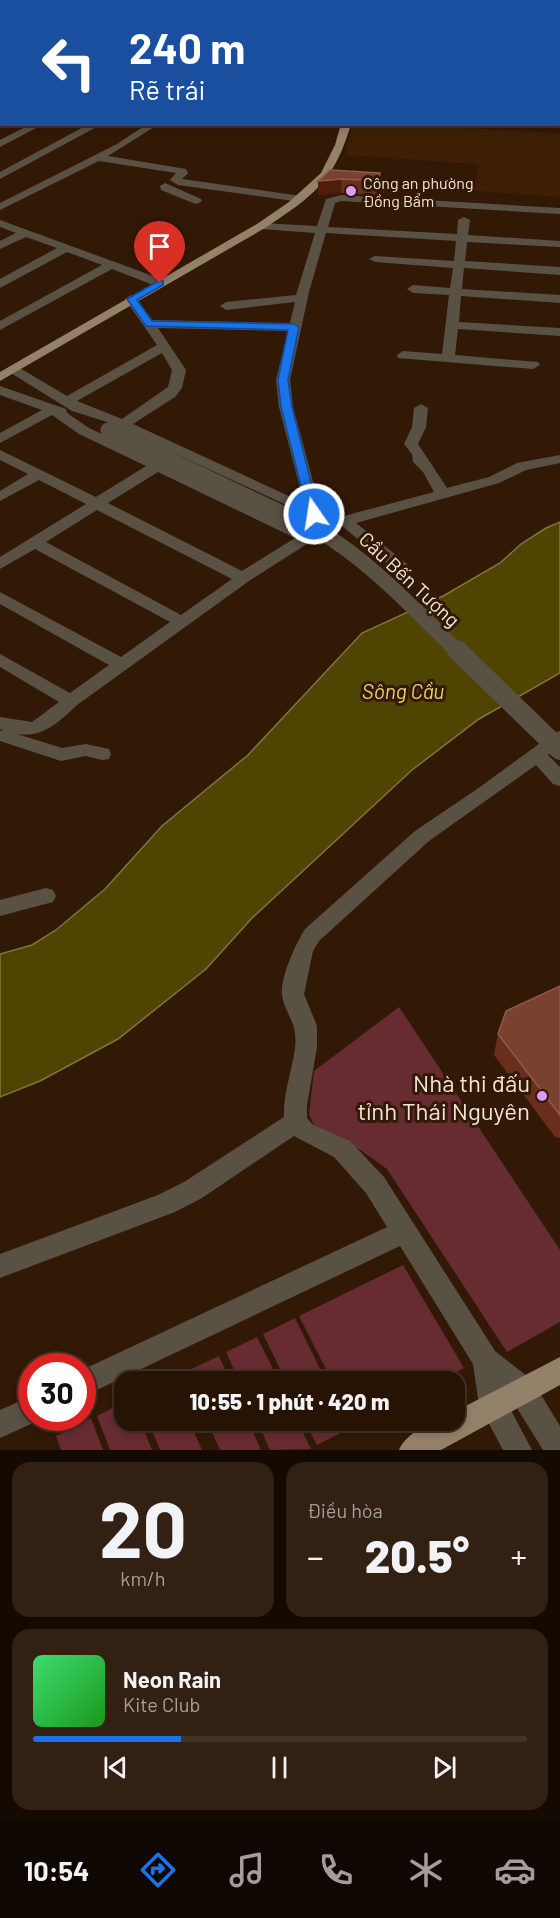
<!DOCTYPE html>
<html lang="vi">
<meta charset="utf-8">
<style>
:root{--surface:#261304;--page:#322013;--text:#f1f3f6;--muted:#a49e9a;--line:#423226;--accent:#1a73e8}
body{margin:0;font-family:Barlow,sans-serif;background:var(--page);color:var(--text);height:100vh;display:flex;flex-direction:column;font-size:22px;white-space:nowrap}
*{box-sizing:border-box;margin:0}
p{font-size:20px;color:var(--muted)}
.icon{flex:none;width:33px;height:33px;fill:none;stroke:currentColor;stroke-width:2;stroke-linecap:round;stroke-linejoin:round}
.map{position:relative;height:1450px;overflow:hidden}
.drawer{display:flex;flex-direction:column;gap:12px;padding:12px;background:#150a02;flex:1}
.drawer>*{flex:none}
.hud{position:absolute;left:0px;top:0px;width:561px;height:126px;box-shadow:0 3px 9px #0003,0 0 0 2px var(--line);background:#1a4fa0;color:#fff;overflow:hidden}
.speed{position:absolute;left:18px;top:1353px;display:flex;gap:12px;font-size:30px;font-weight:700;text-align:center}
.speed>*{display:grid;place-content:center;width:78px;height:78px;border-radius:50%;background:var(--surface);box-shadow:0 3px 9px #0003,0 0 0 2px var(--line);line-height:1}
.speed .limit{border:9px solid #d22;background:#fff;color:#111}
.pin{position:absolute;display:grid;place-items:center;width:51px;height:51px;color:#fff;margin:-62px -26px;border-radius:50% 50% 50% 0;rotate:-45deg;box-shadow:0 0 6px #0007}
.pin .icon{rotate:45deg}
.me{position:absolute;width:66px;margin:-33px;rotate:347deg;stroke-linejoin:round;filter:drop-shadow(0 0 4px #0008)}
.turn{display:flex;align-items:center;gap:21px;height:126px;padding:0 30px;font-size:27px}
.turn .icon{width:78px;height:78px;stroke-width:2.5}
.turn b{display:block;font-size:42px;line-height:51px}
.big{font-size:45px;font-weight:800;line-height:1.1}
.drawer .tile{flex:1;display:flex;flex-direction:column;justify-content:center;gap:9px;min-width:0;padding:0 21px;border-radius:18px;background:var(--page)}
.drawer .dial{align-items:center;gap:0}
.dial b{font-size:78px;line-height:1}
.song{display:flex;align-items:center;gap:18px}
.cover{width:72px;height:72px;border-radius:9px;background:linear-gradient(135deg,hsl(140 70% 55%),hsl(120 70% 35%))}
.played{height:6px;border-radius:3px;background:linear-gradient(90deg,var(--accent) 30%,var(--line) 30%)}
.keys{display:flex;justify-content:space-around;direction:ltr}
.heat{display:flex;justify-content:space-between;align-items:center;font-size:33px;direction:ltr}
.drawer .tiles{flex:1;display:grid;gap:12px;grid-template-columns:1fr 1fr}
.tile:last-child{grid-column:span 2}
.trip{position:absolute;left:114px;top:1371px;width:351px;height:60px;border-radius:18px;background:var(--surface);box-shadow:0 3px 9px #0003,0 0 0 2px var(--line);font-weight:800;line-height:60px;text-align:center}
.tab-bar{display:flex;height:96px;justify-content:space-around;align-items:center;background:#0f0802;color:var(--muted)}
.tab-bar .icon{width:42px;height:42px}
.tab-bar .selected{color:var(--accent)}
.tab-bar b{font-size:27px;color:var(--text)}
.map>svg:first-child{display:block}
.built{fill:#3d1f06}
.green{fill:#672b32}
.water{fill:#504402;stroke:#827442;stroke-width:1.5}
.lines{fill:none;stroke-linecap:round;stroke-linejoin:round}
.minor{fill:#5a5145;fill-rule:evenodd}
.major{fill:#938269;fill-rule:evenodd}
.minor-bridge-far1{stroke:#5a5145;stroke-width:15}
.minor-bridge{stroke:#5a5145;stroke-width:20}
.wall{fill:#6a2e1c}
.shaded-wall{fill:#4e1d0b}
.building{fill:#794130;stroke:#8d5a4b;stroke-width:1.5}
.route{fill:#1a73e8;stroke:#114b97;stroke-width:1.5}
.poi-dot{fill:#da9af6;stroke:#321906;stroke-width:2}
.labels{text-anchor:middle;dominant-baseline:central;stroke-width:6;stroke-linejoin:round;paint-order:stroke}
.far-poi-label{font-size:16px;fill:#f5e3d8;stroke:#321906;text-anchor:start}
.street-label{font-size:20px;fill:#f5e3d8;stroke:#321906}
.water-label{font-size:21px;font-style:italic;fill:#e8d067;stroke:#321906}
.near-poi-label{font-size:24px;fill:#f5e3d8;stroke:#321906;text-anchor:end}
</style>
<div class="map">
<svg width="560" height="1450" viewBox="0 0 560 1450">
<rect width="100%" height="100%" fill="#321906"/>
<path class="built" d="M 353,125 L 408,125 L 560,133 L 560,197 L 474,191 L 479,164 L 345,155 Z"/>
<g class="green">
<path d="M 399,1007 L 560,1250 L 560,1322 L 507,1352 L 387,1169 L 359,1149 L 330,1140 L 315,1128 L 309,1114 L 314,1071 Z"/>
<path d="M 403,1265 L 464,1368 L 438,1381 L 332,1381 L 299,1316 Z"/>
<path d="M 295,1318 L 326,1381 L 286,1381 L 263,1334 Z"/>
<path d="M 257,1337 L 279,1381 L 239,1381 L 226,1352 Z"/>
<path d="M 219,1356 L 230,1381 L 189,1381 L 185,1372 Z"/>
<path d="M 124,1402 L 124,1420 L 140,1421 L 152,1450 L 110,1450 L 97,1416 Z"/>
<path d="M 91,1418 L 103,1450 L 61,1450 L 56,1436 Z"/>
<path d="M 148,1421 L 189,1421 L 202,1450 L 160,1450 Z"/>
<path d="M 207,1421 L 248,1421 L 261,1450 L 220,1450 Z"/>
<path d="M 257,1421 L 297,1421 L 311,1449 L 270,1450 Z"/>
<path d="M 304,1421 L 346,1421 L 350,1428 L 317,1445 Z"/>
</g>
<path class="water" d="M 560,522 L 560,673 L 479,719 L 412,770 L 252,918 L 206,969 L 118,1039 L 40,1081 L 0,1097 L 0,954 L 32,945 L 56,930 L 105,889 L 162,826 L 248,755 L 362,633 L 445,595 L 500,563 L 521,544 L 546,528 Z"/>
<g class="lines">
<g class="minor">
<path d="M 275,0 L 286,0 L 273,2 Z"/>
<path d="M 323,0 L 332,0 L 334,2 L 324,2 Z"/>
<path d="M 0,1 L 5,2 L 2,2 L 0,5 Z"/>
<path d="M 31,124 L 44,124 L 0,147 L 0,140 Z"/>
<path d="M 89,124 L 102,124 L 0,179 L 0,172 Z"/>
<path d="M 147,124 L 159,124 L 108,156 L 186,169 L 188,173 L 182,179 L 301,196 L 306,199 L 301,202 L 178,185 L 170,180 L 176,173 L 99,161 L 0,210 L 0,203 L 117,144 Z"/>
<path d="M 165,183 L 201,199 L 202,201 L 197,204 L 193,203 L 161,190 L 160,186 Z"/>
<path d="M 341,195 L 560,208 L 560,214 L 341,201 L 335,203 L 328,227 L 457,234 L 458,220 L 464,217 L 470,220 L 468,235 L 560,241 L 560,247 L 467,242 L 465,261 L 560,267 L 560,275 L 464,268 L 462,289 L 560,295 L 560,303 L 461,296 L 459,322 L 560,328 L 560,336 L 458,329 L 455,355 L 538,362 L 540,365 L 533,369 L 398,358 L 397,355 L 403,351 L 442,354 L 449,295 L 413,293 L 407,289 L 413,285 L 450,288 L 453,268 L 375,262 L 369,259 L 375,256 L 454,261 L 456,241 L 326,233 L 309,292 L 290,380 L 293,407 L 321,511 L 326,514 L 328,518 L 344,516 L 434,492 L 423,472 L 413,462 L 412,454 L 404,444 L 412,427 L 414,408 L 421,404 L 428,408 L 426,427 L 418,444 L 447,488 L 489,477 L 517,463 L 560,455 L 560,463 L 526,470 L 499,483 L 356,523 L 412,568 L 414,571 L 412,574 L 400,574 L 342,526 L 335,526 L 249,581 L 77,705 C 59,722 43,738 17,734 L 62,748 L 86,744 L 109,749 L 111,754 L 109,759 L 102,760 L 86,756 L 61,761 L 0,741 L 0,731 L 3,730 L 0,729 L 0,717 L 32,722 L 59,702 L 0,667 L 0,654 L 70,693 L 109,665 L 0,604 L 0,592 L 121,657 L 170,622 L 35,549 L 0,569 L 0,557 L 86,504 L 39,480 L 0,501 L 0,491 L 28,474 L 0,460 L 0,450 L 96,497 L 146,466 L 79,434 L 52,415 L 0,443 L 0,433 L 42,410 L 0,395 L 0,386 L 66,409 L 67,413 L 89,428 L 306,531 L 321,521 L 104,421 L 72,411 L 6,370 L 13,366 L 18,367 L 67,396 L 157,345 L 125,299 L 131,295 L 135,296 L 152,320 L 290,323 L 295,302 L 226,310 L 220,306 L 226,302 L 296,295 L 315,233 L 261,229 L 255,226 L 261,223 L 317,226 L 326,199 ZM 158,328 L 288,331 L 276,380 L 279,407 L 304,503 L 133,424 L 175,397 L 182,388 L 186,370 ZM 162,353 L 172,370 L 168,387 L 122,419 L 77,401 ZM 158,472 L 295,538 L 242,571 L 108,503 ZM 97,510 L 232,579 L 181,615 L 46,542 Z"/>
<path d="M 0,220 L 164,280 L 166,283 L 160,287 L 156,286 L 112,269 L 0,330 L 0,321 L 102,265 L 67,252 L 0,288 L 0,279 L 57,248 L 26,237 L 0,249 L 0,241 L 16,233 L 0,227 Z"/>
<path d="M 560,731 L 560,746 L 548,755 L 560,767 L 560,786 L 553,784 L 536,765 L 429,841 L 319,941 L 313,951 L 304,994 L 317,1026 L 317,1047 L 307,1105 L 307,1118 L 313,1125 L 350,1141 L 384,1177 L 495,1351 L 532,1380 L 560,1426 L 560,1450 L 543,1450 L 512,1400 L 505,1393 L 506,1401 L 532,1450 L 503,1450 L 479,1405 L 473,1364 L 400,1246 L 82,1397 L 82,1370 L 387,1227 L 366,1193 L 334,1157 L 294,1136 L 202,1198 L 175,1212 L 0,1278 L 0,1254 L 158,1195 L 184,1182 L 284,1117 C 283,1094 292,1071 295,1048 C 298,1021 285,1015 282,995 C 280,978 296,943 305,929 L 415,831 L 480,787 L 554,733 Z"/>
<path d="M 46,888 L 53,890 L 56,896 L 53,902 L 0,916 L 0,900 Z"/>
<path d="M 32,1396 L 32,1418 L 42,1419 L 0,1438 L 0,1410 Z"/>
</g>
<g class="major">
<rect x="407" y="0" width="8" height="2"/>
<path d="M 341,124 L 351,124 C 334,182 313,196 265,228 L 0,381 L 0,372 L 257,224 L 289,202 L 321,173 L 335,145 Z"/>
<path d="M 560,1357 L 560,1385 L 441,1450 L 399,1450 C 407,1431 435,1420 454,1420 L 454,1412 Z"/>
</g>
<path class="minor-bridge-far1" d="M 108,430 L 316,529 C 370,561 413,608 458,652"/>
<path class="minor-bridge" d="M 457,650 L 560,750"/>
</g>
<g class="wall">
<path d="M 380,173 L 378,195 L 341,193 L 318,195 L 318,181 Z"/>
<path d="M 560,986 L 560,1138 L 555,1137 L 494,1055 L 498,1034 Z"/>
</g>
<g class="shaded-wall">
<path d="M 380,173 L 380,186 L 378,195 L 379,181 Z"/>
<path d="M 342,179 L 341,193 L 318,195 L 318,181 Z"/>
</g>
<g class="building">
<path d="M 330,170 L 380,173 L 379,181 L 342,179 L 318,181 Z"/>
<path d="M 560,986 L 560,1115 L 498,1034 L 506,1011 Z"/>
</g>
<path class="route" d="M 160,280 L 163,281 L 163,285 L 137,300 L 152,321 L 294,324 L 299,327 L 288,380 L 292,407 L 319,514 L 318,516 L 310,516 L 308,514 L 281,407 L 278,380 L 288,330 L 146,326 L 127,299 Z"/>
<g class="poi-dot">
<circle cx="351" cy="191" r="6"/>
<circle cx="542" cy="1096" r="6"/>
</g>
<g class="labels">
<g class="far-poi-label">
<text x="363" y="182">Công an phường<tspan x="363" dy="18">Đồng Bẩm</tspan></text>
</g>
<g class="street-label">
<text transform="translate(410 579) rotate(43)">Cầu Bến Tượng</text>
</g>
<g class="water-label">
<text x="403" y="690">Sông Cầu</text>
</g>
<g class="near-poi-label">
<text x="530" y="1082">Nhà thi đấu<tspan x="530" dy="28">tỉnh Thái Nguyên</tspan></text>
</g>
</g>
</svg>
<div class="speed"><div class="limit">30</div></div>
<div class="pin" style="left:160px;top:283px;background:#d93025"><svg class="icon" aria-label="arrive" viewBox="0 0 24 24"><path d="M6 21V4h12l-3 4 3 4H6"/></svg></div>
<svg class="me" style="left:314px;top:514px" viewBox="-20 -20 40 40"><circle r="17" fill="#1a73e8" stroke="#fff" stroke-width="3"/><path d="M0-11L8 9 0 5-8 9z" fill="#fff"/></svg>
<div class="trip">10:55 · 1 phút · 420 m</div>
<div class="hud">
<div class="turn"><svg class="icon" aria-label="left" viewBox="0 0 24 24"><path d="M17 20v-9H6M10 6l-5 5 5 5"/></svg><div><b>240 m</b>Rẽ trái</div></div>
</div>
</div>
<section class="drawer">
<div class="tiles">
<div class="tile dial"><b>20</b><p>km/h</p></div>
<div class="tile"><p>Điều hòa</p>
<div class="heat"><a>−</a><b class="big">20.5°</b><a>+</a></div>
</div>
<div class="tile">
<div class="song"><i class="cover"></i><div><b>Neon Rain</b><p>Kite Club</p></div></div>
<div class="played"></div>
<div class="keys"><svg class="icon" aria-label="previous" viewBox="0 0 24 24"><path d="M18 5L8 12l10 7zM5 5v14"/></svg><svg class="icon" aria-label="pause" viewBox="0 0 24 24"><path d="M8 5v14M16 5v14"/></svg><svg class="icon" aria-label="next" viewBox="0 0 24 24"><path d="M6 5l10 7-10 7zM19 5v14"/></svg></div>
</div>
</div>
</section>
<nav class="tab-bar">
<b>10:54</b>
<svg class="icon selected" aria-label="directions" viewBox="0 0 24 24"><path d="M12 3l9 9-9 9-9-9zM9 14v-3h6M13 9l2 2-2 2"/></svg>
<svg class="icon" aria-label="music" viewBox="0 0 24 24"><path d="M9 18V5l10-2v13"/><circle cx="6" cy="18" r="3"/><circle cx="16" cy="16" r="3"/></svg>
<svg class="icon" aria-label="phone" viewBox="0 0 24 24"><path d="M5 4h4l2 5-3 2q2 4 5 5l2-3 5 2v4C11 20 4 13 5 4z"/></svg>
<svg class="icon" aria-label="climate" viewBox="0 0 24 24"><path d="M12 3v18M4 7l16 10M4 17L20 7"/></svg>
<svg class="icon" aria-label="car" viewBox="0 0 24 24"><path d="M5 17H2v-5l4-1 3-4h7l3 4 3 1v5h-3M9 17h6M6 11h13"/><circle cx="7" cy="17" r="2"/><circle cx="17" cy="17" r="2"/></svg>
</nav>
